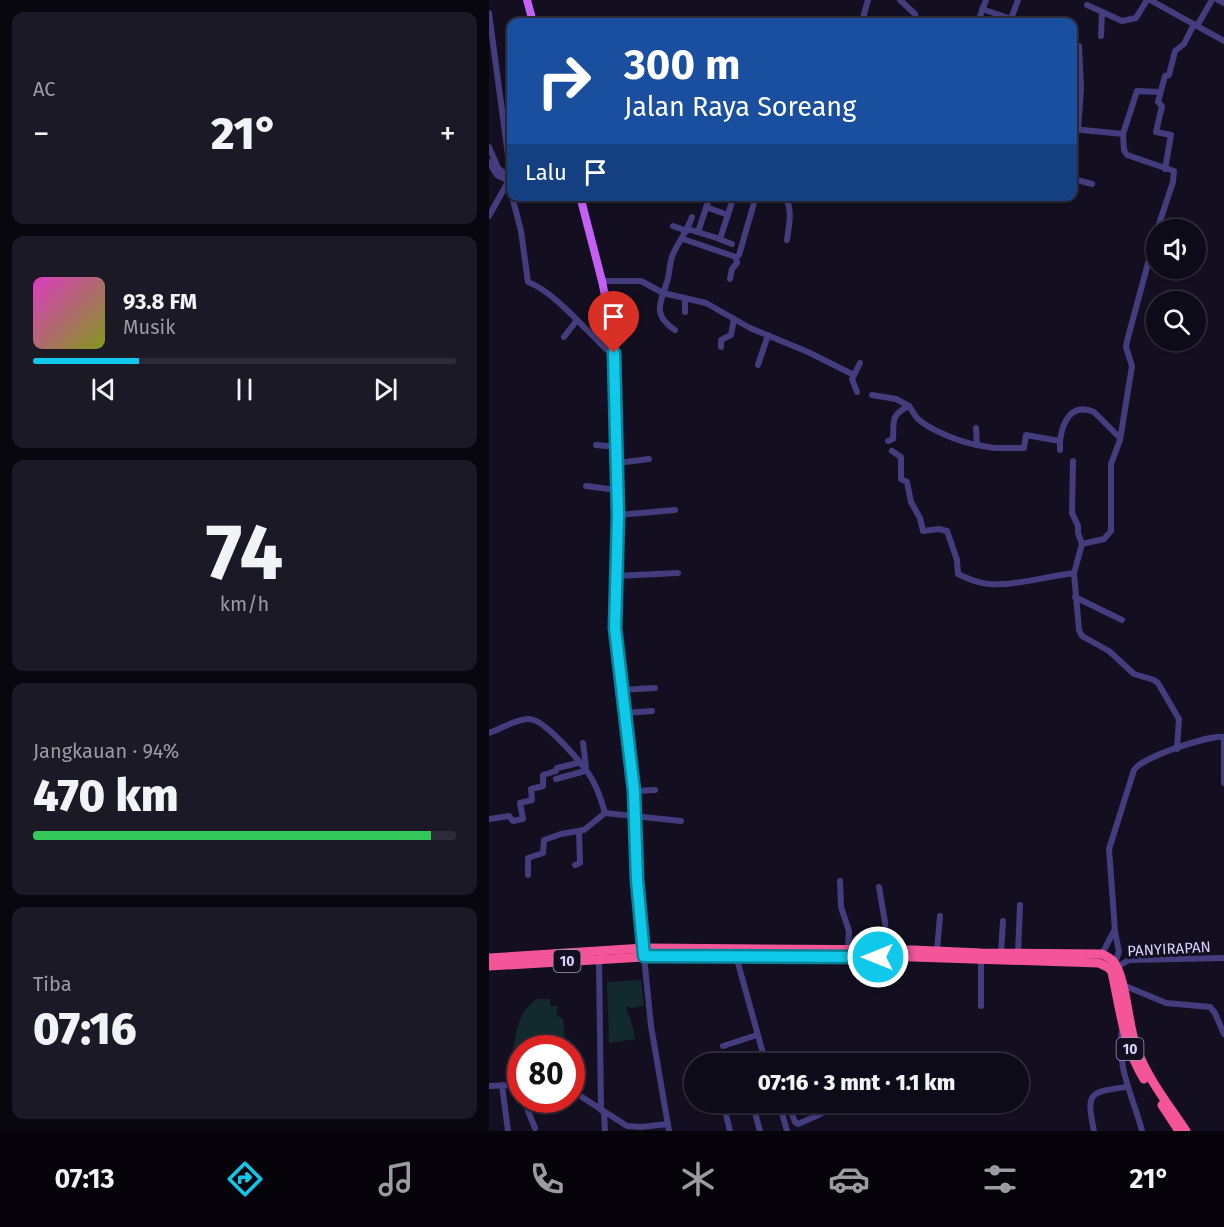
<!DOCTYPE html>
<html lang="id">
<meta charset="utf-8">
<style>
:root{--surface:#0e0b19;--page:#1c1926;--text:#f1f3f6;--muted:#9b9ba2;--line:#2e2b38;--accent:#10c9ea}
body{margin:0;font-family:"Fira Sans",sans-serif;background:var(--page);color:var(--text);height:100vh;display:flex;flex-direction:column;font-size:22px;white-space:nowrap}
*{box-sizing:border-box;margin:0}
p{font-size:20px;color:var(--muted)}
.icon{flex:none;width:33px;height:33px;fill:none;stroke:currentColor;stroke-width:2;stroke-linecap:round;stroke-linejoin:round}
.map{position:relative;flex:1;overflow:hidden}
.sheet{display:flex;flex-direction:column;gap:12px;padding:12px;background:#08060e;width:489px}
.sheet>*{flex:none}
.guide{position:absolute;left:18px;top:18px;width:570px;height:183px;border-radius:12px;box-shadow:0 2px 4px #0004,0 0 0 2px var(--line);background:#1a4fa0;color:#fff;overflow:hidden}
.controls{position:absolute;left:657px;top:219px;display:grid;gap:12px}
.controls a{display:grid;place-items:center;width:60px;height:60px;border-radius:50%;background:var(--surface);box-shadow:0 2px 4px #0004,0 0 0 2px var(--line);font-size:30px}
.speed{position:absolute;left:18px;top:1035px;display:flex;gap:12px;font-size:30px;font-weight:700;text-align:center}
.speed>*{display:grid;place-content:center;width:78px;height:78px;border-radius:50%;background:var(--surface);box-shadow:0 2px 4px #0004,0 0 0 2px var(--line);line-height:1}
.speed .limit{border:9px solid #d22;background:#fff;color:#111}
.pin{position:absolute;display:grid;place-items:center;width:51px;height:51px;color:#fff;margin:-62px -26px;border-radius:50% 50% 50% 0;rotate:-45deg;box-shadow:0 0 6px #0007}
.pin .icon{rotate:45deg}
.me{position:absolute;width:66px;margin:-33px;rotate:270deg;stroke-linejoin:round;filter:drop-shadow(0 0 4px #0008)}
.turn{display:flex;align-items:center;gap:21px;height:126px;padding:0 18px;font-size:27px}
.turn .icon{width:78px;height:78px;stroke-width:2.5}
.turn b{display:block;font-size:42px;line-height:51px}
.then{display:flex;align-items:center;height:57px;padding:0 18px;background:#0003;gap:12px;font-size:22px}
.big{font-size:45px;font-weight:800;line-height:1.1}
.sheet .widget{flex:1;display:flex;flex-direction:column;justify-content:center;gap:9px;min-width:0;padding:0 21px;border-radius:12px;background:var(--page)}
.sheet .dial{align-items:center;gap:0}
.dial b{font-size:78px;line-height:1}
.song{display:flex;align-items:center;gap:18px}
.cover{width:72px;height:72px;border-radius:9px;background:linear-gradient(135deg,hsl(310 70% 55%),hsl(70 70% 35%))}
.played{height:6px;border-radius:3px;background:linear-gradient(90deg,var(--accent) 25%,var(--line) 25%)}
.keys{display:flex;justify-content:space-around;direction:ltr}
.heat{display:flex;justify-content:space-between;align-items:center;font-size:33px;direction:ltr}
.charge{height:9px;border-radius:4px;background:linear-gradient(90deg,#34c759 94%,var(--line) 0)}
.trip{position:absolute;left:195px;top:1053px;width:345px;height:60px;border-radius:30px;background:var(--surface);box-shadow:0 2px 4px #0004,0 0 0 2px var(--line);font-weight:800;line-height:60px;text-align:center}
.menu{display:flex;height:96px;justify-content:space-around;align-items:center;background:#06040a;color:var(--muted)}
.menu .icon{width:42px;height:42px}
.menu .on{color:var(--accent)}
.menu b{font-size:27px;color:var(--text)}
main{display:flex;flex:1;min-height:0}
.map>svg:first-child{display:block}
.green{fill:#122a2b}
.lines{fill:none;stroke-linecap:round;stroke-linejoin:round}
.minor{stroke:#433d7d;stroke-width:6}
.major{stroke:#c560f4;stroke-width:8}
.highway{stroke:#f45599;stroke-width:9}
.route-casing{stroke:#0a8398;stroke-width:15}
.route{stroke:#10c9ea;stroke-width:10}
.labels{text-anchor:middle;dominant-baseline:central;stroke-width:6;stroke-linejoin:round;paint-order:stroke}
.shield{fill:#130f21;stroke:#9e98ba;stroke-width:1.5}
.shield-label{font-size:14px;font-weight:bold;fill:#d9d2fc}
.street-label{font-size:15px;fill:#d9d2fc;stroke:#130f21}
</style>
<main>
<section class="sheet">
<div class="widget"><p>AC</p>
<div class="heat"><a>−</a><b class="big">21°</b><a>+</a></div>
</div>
<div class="widget">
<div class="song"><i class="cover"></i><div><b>93.8 FM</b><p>Musik</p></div></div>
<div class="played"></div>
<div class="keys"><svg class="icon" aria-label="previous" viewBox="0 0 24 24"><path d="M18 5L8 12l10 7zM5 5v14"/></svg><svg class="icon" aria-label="pause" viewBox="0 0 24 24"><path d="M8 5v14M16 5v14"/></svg><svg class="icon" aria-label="next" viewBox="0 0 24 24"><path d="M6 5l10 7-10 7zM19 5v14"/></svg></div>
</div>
<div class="widget dial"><b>74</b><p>km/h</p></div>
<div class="widget"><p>Jangkauan · 94%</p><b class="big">470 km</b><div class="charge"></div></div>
<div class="widget"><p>Tiba</p><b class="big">07:16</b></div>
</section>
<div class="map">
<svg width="735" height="1131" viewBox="0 0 735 1131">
<rect width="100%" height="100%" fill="#130f21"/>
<g class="green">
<path d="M 152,980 L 155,1006 L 142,1008 L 140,1006 L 137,1008 C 141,1017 145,1029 146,1039 L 120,1043 L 118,982 Z"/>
<path d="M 47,999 L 61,999 L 61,1006 L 69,1006 L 67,1015 L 74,1019 L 77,1048 L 32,1048 L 31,1061 L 29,1060 L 29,1051 L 24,1049 L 28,1028 L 35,1011 Z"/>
</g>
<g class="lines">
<g class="minor">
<path d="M 411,0 L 426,14 L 428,22"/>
<path d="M 661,0 L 735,41"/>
<path d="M 729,0 L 735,3"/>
<path d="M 598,5 L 633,21 L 647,18 L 658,0"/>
<path d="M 493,9 L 522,19"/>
<path d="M 0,13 L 22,178"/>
<path d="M 374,18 L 379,0"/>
<path d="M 489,22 L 497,0"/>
<path d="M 521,22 L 529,0"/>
<path d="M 708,26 L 723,0"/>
<path d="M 612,36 L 613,12"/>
<path d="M 584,129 L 634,134 L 635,150 L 638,155 L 685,171 L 684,182 L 668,230"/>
<path d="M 589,130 L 592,88 L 590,46"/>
<path d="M 634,134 L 648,91 L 670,92"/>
<path d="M 0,147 L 9,168 L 19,176 L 22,191"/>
<path d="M 0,162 L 8,175 L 20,181"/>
<path d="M 676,169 L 682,135 L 667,132 L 673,106 L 669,102 L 676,76 L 680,75 L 686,51 L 695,44 L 705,24"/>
<path d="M 584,179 L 603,184"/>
<path d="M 23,196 L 32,231 L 39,282 C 64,291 96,329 117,349 L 125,355"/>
<path d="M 296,196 C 304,211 300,224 298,240"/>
<path d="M 217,207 L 239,215"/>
<path d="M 0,216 L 20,180"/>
<path d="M 184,226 L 198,231"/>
<path d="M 199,229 L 231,239 L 245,196"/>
<path d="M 668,230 L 638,341 L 637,347 L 643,366 L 631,440 L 622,464 L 622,531 L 615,539 L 593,544 L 585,573 L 590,630 L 593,636 L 620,651 L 645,674 L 665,680 L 669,683 L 690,719 L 688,749"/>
<path d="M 209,232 L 221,196"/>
<path d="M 194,239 L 247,257 L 248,263 L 243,269 L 241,279"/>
<path d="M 230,239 L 243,244"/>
<path d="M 250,255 L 267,196"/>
<path d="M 113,281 L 152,281 L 174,293 L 217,303 L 261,328 L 319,352 L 365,375 L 371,363"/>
<path d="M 196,312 L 196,299"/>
<path d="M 186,330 C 163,315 171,303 178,282 C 181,273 180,263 184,254 C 190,241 198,231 203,217"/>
<path d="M 75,337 L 88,320"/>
<path d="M 232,347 L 232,340 L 242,335 L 245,319"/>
<path d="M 269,365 L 279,335"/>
<path d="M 365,375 L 363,379 L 368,392"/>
<path d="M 383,395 L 407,399 L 420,406"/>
<path d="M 487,428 L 488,445 L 505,448 L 535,448 L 537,435 L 571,441 C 573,423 582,402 605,412 L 631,438"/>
<path d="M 399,441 L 404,439 C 405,422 401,415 420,406 C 423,410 425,415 429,419 C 441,430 471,442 488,445"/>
<path d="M 571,441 L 571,450"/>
<path d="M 107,445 L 128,447"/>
<path d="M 403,451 L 412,457 L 412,479 L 418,482 L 422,502 L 431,518 L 434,531 L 450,529 L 458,531 L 468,560 L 469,574 C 479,579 489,583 500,584 C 525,586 560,576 585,573"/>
<path d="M 584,461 L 583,513 L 589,526 L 589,533 L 593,544"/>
<path d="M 128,463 L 160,459"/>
<path d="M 97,486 L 128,490"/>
<path d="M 129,515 L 186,510"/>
<path d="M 127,576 L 189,573"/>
<path d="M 586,597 L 633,620"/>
<path d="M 132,690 L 166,688"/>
<path d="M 135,713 L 163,711"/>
<path d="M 0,733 C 11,729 27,719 40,719 C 56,719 98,768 105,783 C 110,792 113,803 116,813 L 192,821"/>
<path d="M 735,737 L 735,783"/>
<path d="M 67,779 L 96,771 L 97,767 L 94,743"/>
<path d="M 145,791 L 166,790"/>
<path d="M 0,819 L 20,816 L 24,821 L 34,819 L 31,803 L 43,800 L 42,789 L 54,786 L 54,775 L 67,771 L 68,768 L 89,763"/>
<path d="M 86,865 L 91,863 L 90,831"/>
<path d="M 39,875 L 39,858 L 54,853 L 55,840 L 72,834 L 95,830 L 116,813"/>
<path d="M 351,881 L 352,907 L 360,931 L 359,950"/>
<path d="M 390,887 L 396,922 L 398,950"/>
<path d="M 448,951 L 451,916"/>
<path d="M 512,953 L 514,921"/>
<path d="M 529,953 L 531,905"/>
<path d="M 613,954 L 625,931"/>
<path d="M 155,956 L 162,1026 L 180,1131"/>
<path d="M 247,956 L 277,1064"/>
<path d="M 492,956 L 492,1006"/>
<path d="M 110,959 L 112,1110"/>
<path d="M 626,963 L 630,952 L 626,931 L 620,849 L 645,770 C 653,757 720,735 735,737"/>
<path d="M 628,967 L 640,960 L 735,958"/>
<path d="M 634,985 L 677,1003 L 721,1007 L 726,1013 L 735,1034"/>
<path d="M 633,1030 C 627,1067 644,1096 653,1131"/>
<path d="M 234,1046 L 268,1035"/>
<path d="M 13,1085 L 19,1131"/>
<path d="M 0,1086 L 32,1085"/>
<path d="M 82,1090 L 138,1126 L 152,1127 L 179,1124"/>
<path d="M 38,1100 L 39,1111 L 46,1128"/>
<path d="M 234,1102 L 241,1131"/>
<path d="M 263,1102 L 271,1131"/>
<path d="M 290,1102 L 298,1131"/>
<path d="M 298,1102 L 306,1122 L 309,1124 L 332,1114 L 328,1102"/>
<path d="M 115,1113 L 116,1131"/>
<path d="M 605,1131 C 597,1092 600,1092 638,1087"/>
</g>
<g class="major">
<path d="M 38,0 L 44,22"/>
<path d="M 91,196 L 113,281 L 124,334 L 129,515 L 126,628 L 145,791 L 148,880 L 155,951"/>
</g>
<g class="highway">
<path d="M 0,958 L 155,948 L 424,950 L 492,953 L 613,954 C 617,956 621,958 624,961 C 637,976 639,1025 647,1047 C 658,1078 679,1104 697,1131"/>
<path d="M 0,966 L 172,956 L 424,957 L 610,963 L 620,968 L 623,972 C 631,1009 635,1047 655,1079"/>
<path d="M 673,1105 L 690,1131"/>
</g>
</g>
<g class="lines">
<defs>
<path id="route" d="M 125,353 L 129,515 L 126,628 L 145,791 L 148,880 L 155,956 L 389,957"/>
</defs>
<use href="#route" class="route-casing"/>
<use href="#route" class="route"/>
</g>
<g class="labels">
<g class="shield">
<rect x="64.5" y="950" width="27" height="22" rx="4.5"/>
<rect x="627.5" y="1038" width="27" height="22" rx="4.5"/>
</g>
<g class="shield-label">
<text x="78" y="961">10</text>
<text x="641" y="1049">10</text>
</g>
<g class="street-label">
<text transform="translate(680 949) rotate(-3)">PANYIRAPAN</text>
</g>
</g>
</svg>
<div class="controls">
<a><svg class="icon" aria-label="sound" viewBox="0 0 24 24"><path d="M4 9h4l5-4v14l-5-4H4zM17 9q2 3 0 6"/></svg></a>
<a><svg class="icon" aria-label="search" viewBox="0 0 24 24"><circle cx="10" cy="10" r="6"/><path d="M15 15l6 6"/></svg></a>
</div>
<div class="speed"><div class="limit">80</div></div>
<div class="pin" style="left:125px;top:353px;background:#d93025"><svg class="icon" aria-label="arrive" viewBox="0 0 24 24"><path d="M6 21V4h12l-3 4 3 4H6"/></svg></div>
<svg class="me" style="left:389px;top:957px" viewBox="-20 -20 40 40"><circle r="17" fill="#10c9ea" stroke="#fff" stroke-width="3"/><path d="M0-11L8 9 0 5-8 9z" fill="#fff"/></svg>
<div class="trip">07:16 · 3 mnt · 1.1 km</div>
<div class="guide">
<div class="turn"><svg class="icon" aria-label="right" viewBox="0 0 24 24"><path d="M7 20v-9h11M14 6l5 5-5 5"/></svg><div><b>300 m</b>Jalan Raya Soreang</div></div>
<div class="then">Lalu<svg class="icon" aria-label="arrive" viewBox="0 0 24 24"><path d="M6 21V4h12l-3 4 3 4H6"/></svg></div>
</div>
</div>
</main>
<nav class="menu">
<b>07:13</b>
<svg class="icon on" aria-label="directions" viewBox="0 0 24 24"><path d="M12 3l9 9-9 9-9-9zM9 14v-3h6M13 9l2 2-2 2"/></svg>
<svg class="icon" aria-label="music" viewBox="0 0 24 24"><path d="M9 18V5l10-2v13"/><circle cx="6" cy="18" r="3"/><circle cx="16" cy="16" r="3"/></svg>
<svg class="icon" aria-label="phone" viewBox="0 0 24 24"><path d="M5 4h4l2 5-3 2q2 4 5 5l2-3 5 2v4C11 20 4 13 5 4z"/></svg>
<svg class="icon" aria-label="climate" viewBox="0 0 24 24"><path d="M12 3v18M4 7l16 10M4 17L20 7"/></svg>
<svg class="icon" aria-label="car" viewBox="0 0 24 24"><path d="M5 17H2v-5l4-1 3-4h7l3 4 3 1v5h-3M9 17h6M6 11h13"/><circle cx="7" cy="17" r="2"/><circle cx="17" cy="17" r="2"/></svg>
<svg class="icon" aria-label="filters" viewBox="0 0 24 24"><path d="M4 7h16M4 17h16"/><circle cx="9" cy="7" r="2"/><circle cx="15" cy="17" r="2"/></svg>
<b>21°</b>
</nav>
